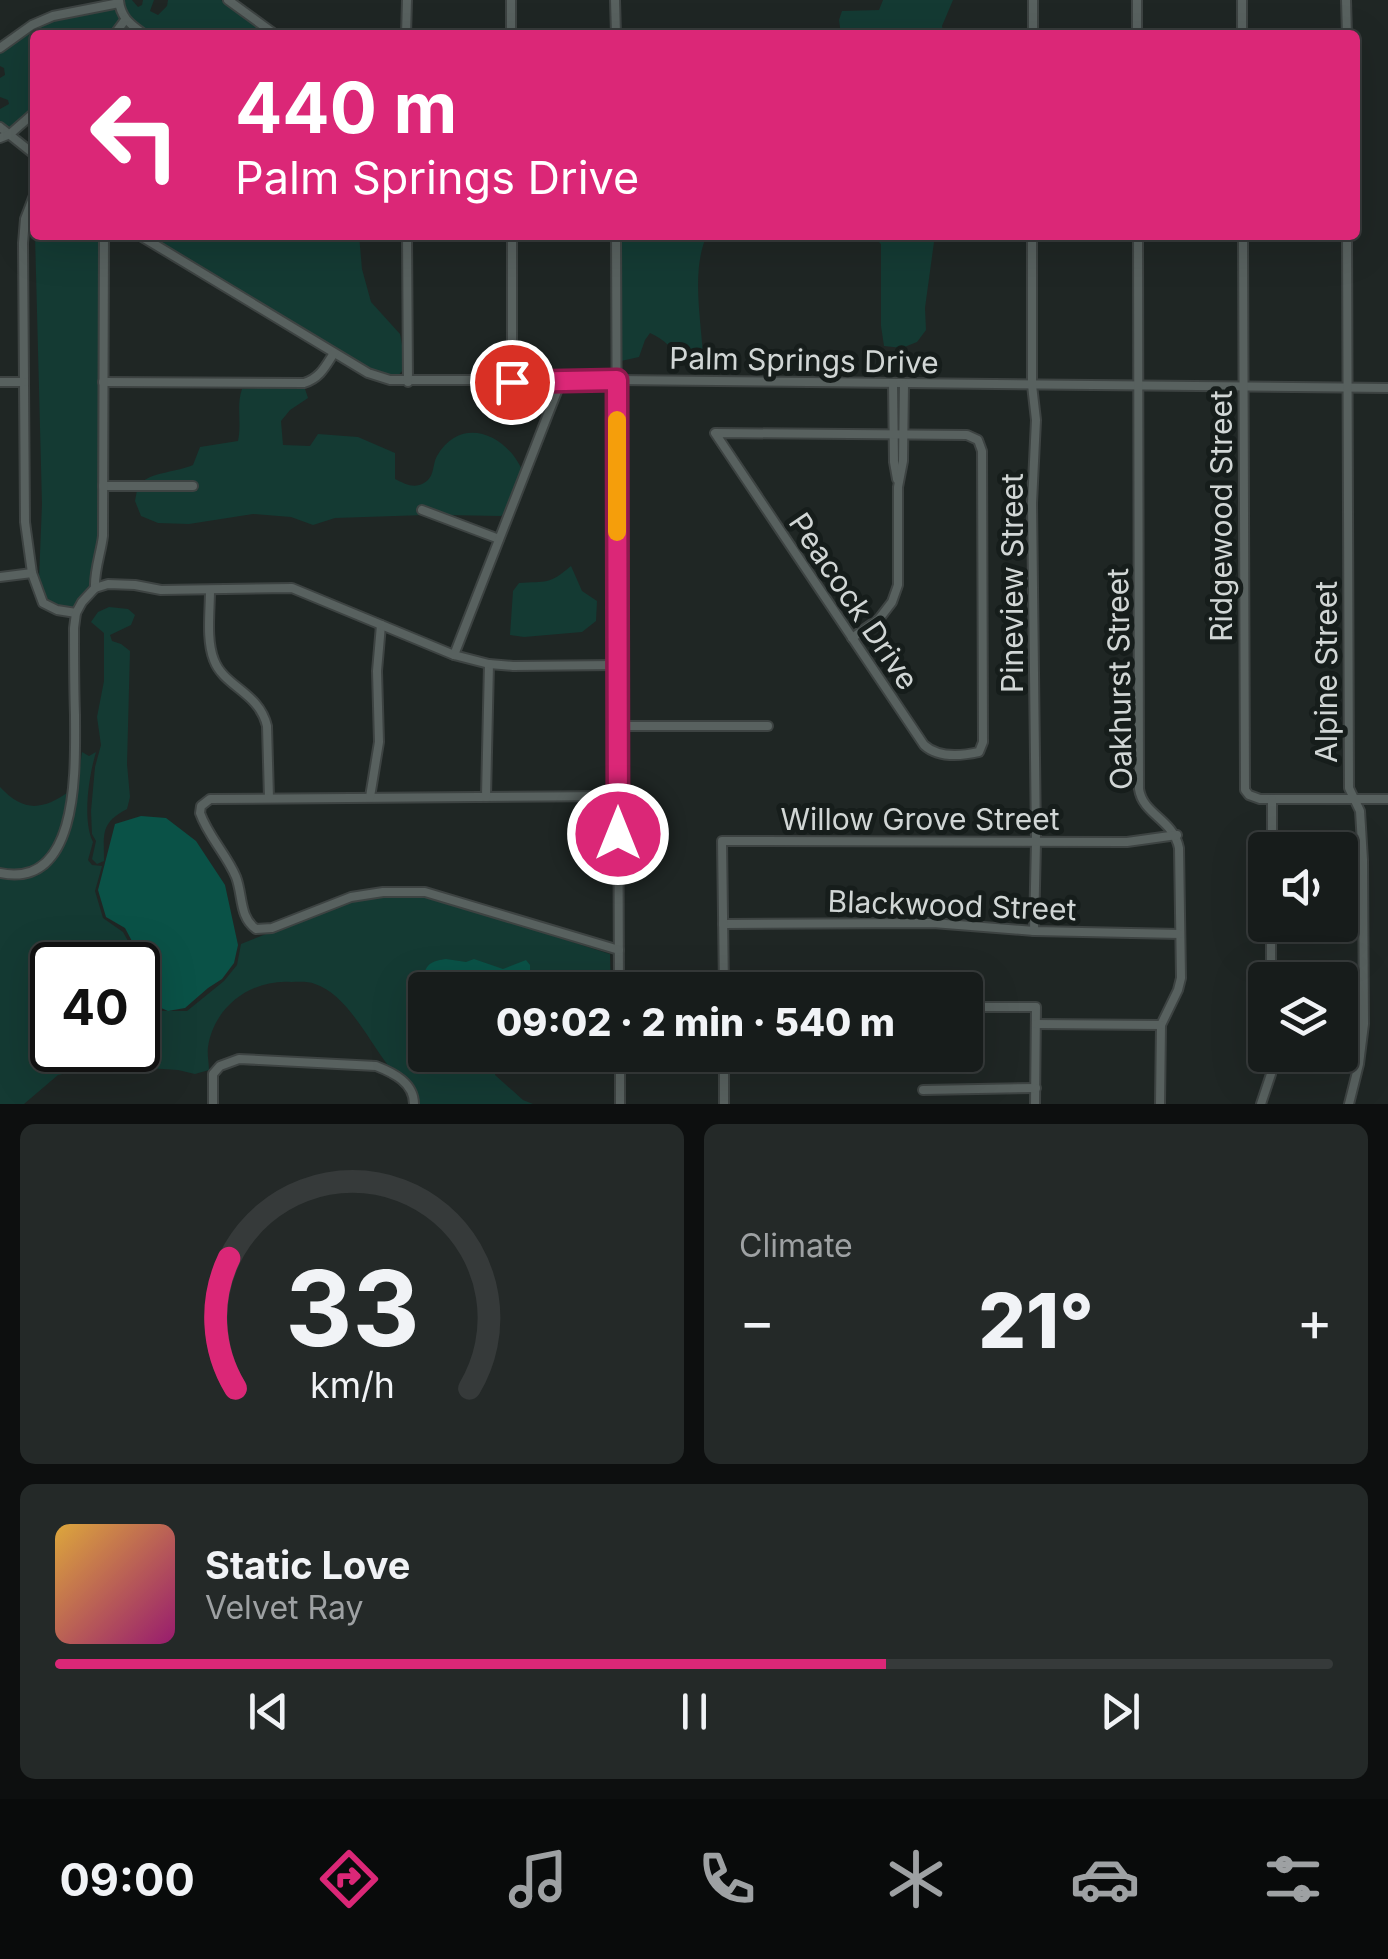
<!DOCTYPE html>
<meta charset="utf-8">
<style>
:root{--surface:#171c1b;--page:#242928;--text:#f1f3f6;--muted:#9ea1a3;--line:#363a3a;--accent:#db2777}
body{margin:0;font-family:Inter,sans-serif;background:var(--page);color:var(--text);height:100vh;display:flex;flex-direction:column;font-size:38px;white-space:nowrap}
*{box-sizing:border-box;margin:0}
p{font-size:32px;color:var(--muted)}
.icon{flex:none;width:55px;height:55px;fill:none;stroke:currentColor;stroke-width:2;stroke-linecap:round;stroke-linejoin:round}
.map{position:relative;height:1104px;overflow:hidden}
.drawer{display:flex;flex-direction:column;gap:20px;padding:20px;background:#0d0f0f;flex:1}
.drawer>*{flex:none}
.banner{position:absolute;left:30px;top:30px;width:1330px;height:210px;border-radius:10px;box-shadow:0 10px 40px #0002,0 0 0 2px var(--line);background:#db2777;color:#fff;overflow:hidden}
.controls{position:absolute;left:1248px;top:832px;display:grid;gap:20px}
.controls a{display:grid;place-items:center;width:110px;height:110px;border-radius:10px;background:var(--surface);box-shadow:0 10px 40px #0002,0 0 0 2px var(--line);font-size:50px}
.speed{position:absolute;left:30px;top:942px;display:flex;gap:20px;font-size:50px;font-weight:700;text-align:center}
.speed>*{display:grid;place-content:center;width:130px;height:130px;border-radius:50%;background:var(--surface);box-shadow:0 10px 40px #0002,0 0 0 2px var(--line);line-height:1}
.speed .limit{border:5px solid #111;border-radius:15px;background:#fff;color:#111}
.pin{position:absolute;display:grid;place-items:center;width:85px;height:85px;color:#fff;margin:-42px;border:5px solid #fff;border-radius:50%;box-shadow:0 2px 10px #0007}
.me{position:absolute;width:110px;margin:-55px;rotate:0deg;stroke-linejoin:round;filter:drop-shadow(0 0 8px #0008)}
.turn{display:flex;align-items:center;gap:35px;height:210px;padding:0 40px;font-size:45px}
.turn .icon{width:130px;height:130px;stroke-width:2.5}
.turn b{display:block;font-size:70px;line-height:85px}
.big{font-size:75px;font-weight:800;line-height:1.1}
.drawer .card{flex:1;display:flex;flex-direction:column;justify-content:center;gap:15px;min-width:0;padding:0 35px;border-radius:15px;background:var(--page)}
.drawer .dial{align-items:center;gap:0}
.dial svg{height:260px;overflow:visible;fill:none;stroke:var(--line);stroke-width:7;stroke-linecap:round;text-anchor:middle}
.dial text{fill:var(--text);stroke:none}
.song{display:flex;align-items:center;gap:30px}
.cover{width:120px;height:120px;border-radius:15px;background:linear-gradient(135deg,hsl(40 70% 55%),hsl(320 70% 35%))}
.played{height:10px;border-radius:5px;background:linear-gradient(90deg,var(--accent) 65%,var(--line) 65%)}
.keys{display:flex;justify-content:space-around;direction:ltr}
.heat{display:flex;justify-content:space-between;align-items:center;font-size:55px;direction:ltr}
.drawer .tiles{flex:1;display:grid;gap:20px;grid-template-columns:1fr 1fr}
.card:last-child{grid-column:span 2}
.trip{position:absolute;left:408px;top:972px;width:575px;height:100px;border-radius:10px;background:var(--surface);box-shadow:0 10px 40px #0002,0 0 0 2px var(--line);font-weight:800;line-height:100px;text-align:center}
.tabs{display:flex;height:160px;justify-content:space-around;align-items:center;background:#090b0b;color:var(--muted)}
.tabs .icon{width:70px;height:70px}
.tabs .current{color:var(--accent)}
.tabs b{font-size:45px;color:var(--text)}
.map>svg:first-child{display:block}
.green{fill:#143a33;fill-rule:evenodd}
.water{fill:#0a5247}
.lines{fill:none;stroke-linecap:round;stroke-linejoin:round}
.minor-casing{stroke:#3d4342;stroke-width:12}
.minor{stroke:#58615f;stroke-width:8}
.route-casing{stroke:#8e194d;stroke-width:25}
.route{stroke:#db2777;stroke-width:18}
.slow{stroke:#f59e0b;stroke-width:18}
.labels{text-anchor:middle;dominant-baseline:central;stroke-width:10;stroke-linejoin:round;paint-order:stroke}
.street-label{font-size:30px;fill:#d1d6d5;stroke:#161d1b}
</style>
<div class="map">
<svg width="1388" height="1104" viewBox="0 0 1388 1104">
<rect width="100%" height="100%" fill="#1f2624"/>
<g class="green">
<path d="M 123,0 L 132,0 L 138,7 L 142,5 L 143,0 L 154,0 L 150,11 L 158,15 L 167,6 L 168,0 L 221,0 L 269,35 L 161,35 C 156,32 151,32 146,30 C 133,26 125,13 123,0 Z"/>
<path d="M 883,0 L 953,0 L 942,26 L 944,35 L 841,35 L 839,20 L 842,11 L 879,10 Z"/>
<path d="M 116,7 L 121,20 L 109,35 L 35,35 L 35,107 L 9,129 L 0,123 L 0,109 L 9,104 L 8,100 L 0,97 L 0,78 L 5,75 L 4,68 L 0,66 L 0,52 L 34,28 L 54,20 Z"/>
<path d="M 35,235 L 100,235 L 99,536 L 97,556 L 91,574 L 91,587 L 74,609 L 58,606 L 46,600 L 39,579 L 42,504 Z"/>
<path d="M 146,235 L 257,235 C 268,243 278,240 289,235 L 359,235 L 362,269 L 371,302 L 400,334 L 403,350 L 403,370 L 397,377 L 370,370 Z"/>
<path d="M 620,235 L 707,235 C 691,270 701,318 703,356 L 697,364 L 682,361 C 673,349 664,339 650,333 L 645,340 L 639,357 L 621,361 Z"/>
<path d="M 854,235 L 922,235 L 934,242 L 925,308 L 926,330 L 917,342 L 902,348 L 884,346 L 881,326 L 881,244 L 878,241 L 861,241 Z"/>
<path d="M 295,386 L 305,389 L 308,398 L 290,410 L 281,421 L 283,445 L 310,446 L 318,434 L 358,437 L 395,453 L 395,479 C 405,484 414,489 424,483 C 435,477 432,465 437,456 C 461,414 507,435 522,470 L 506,512 L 501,516 L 445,515 L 420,505 L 417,511 L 425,515 L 335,518 L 313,525 L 291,517 L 253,514 L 189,524 L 158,523 L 141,516 L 135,501 L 137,490 L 197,489 L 197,483 L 142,482 C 154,472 177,472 193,465 L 200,447 L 238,441 C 242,423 236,406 242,389 Z"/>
<path d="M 571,566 L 582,591 L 597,601 L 596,621 L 582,632 L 524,637 L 510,635 L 513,591 L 519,583 C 546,581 549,585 571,566 Z"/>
<path d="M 109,607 L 128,609 L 135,615 L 131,625 L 110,635 L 112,641 L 121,644 L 130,651 L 127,764 L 130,797 L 127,809 C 100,823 104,834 104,861 L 97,864 L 92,859 L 96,841 L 92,834 L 91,811 L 95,767 L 101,745 L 97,717 L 104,681 L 104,633 L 91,622 L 98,612 Z"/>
<path d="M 82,752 L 89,756 L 96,752 C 89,775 82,820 93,842 L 88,860 L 92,865 L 102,866 L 95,891 L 103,918 L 123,932 L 141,964 L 147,964 L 154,980 L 145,996 L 150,1006 L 161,1011 L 187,1011 L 224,981 L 237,965 L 241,944 L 352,900 L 383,895 L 423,895 L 610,954 L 611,990 L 425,990 L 425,1055 L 500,1055 L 495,1075 L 523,1100 L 533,1104 L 418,1104 C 419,1080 399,1079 387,1064 C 368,1039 346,994 315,984 C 308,981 298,982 291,982 C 252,979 214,1006 208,1047 C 207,1054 209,1063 209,1070 L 195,1074 L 178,1070 L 102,1065 L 58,1075 L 24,1104 L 0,1104 L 0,877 C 13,879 27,881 38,874 C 74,855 77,787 82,752 ZM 52,965 L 138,965 L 138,1050 L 52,1050 Z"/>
<path d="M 0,787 C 24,813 43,810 70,791 C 65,815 54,867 24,871 C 17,873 7,870 0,869 Z"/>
</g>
<g class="water">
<path d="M 141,816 L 166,818 L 196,841 L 225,885 L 238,945 L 234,963 L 222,979 L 208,988 L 185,1008 L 168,1011 L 152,1004 L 148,996 L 161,970 L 156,959 L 143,962 L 125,928 L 106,917 L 98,890 L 115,824 Z"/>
<path d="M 446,959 L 466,962 L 474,959 L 503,969 L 526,960 L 530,965 L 530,978 L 536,982 L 535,990 L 432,990 L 424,975 C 427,962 434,961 446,959 Z"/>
</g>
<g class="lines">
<defs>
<g id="minor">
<path d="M 228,0 L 276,35"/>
<path d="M 511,0 L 511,35"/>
<path d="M 615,0 L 616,35"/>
<path d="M 1137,0 L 1137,35"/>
<path d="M 1242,0 L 1242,35"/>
<path d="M 1346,0 L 1347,35"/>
<path d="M 119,1 C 121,19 132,25 145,35"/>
<path d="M 114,35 L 125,20"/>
<path d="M 406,35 L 407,0"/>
<path d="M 1033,35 L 1033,0"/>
<path d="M 0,48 L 32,25 L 53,16 L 119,3"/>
<path d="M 0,127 L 35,155"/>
<path d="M 0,138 L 10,134 L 35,112"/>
<path d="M 35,193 L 25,219 L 23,243 L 25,522 L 32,573 L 43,603 L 57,610 L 76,613"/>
<path d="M 139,235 L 368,373 L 390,380 L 617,380 L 1388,388"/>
<path d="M 275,235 L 279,235"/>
<path d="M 407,235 L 408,382"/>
<path d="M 512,235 L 512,381"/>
<path d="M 616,235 L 619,990"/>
<path d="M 1032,235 L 1032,385 L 1036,420 L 1032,503 L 1036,842 L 1034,931"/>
<path d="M 1138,235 L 1139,789 C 1143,815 1173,819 1179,848 L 1181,978 L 1178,990 L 1161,1025 L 1160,1104"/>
<path d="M 1243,235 L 1245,790 L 1249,795 L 1260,799 L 1388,799"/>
<path d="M 1347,235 L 1349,788 L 1360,811 L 1363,860 L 1364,1024 L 1359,1064 L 1349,1104"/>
<path d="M 0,382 L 24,382"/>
<path d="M 103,382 L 304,383 C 320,378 325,367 334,353"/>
<path d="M 893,383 L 894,462 L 897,479"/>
<path d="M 715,433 L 967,435 L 978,440 L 982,451 L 983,742 L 979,752 C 961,756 938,758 924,745 Z"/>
<path d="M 103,486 L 193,486"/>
<path d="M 422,510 L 499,539"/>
<path d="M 0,577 L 32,573"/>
<path d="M 95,588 C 94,571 101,553 103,536 L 104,235"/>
<path d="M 210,590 C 210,612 206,640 214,660 C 224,687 259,692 267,726 L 269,798"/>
<path d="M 852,638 L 879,619 L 892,602 L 898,585 L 898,487 L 903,461 L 904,384"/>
<path d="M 454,655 L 561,381"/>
<path d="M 618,726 L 768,726"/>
<path d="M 618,796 L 210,799 L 201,806 L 200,813 C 208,836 227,855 236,877 C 243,895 239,917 256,929 L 272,928 L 351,897 L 383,892 L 425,892 L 619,950"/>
<path d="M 370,797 L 379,742 L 377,671 L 381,625"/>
<path d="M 486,797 L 489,664"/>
<path d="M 1272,850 L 1272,800"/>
<path d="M 0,873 C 81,890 75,765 75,715 C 74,686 74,657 74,628 L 76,613 L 82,602 L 95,588 L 108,584 L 135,585 L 161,590 L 292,588 L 454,655 L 489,664 L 513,666 L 617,665"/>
<path d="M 723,924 L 933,923 L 1034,931 L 1180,934"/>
<path d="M 1271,980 L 1271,925"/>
<path d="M 724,990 L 722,841 L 1127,842 L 1177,835"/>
<path d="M 965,1007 L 1036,1007 L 1035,1104"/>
<path d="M 1036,1024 L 1161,1025"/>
<path d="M 620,1055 L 620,1104"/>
<path d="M 923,1090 L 1036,1088"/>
<path d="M 213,1104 L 213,1074 L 220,1066 L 239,1059 L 376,1066 C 394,1073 414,1083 414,1104"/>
<path d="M 724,1104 L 724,1055"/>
<path d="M 1261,1104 L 1271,1074 L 1271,1055"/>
</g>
</defs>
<use href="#minor" class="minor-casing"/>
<use href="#minor" class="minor"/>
</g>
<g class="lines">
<defs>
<path id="route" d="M 512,382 L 617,380 L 618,834"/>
</defs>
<use href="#route" class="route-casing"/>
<use href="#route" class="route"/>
<path class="slow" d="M 617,420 L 617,532"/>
</g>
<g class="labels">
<g class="street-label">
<text transform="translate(804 360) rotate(1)">Palm Springs Drive</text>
<text transform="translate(1221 516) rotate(-90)">Ridgewood Street</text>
<text transform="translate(1012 583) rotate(-90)">Pineview Street</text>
<text transform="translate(854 601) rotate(56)">Peacock Drive</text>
<text transform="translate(1326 672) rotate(-90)">Alpine Street</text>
<text transform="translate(1119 679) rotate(-91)">Oakhurst Street</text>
<text x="920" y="819">Willow Grove Street</text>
<text transform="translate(952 905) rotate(2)">Blackwood Street</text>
</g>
</g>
</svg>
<div class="controls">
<a><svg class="icon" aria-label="sound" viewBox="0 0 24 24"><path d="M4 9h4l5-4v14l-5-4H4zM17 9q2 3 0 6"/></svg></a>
<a><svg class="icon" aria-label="layers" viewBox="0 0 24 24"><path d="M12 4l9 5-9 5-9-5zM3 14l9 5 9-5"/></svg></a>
</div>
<div class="speed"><div class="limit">40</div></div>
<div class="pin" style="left:512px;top:382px;background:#d93025"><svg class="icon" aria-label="arrive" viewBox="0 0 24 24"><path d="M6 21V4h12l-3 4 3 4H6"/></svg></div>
<svg class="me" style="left:618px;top:834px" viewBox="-20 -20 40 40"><circle r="17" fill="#db2777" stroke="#fff" stroke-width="3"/><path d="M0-11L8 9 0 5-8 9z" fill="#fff"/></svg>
<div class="trip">09:02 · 2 min · 540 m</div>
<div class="banner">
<div class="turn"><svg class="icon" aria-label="left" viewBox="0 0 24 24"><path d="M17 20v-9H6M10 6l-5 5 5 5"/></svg><div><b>440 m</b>Palm Springs Drive</div></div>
</div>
</div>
<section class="drawer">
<div class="tiles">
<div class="card dial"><svg viewBox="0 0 100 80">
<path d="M14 69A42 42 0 1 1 86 69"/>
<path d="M14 69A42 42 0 0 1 12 29" stroke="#db2777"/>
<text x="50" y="56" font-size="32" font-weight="700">33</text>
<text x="50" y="72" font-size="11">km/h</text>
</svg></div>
<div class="card"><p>Climate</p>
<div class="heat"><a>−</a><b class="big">21°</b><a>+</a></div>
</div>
<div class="card">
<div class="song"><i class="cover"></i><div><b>Static Love</b><p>Velvet Ray</p></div></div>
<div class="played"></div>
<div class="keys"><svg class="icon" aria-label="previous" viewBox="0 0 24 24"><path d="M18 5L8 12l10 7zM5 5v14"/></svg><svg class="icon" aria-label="pause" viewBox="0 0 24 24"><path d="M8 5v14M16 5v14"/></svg><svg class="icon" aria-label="next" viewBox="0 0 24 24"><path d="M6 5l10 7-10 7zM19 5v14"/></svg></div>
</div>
</div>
</section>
<nav class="tabs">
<b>09:00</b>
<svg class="icon current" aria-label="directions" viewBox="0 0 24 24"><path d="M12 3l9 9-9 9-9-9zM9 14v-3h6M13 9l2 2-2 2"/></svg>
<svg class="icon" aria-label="music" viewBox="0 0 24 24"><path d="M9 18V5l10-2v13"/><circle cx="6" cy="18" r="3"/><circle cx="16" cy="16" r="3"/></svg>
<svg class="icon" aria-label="phone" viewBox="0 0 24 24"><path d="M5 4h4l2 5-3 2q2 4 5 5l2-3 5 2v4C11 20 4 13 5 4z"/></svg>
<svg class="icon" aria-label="climate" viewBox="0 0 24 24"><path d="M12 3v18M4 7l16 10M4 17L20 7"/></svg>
<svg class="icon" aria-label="car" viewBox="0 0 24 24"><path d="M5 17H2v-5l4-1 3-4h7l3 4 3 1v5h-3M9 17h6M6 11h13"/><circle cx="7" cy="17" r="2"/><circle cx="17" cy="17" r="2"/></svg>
<svg class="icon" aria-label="filters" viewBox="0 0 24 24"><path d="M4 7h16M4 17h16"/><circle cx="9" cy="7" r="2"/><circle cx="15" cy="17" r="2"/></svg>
</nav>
